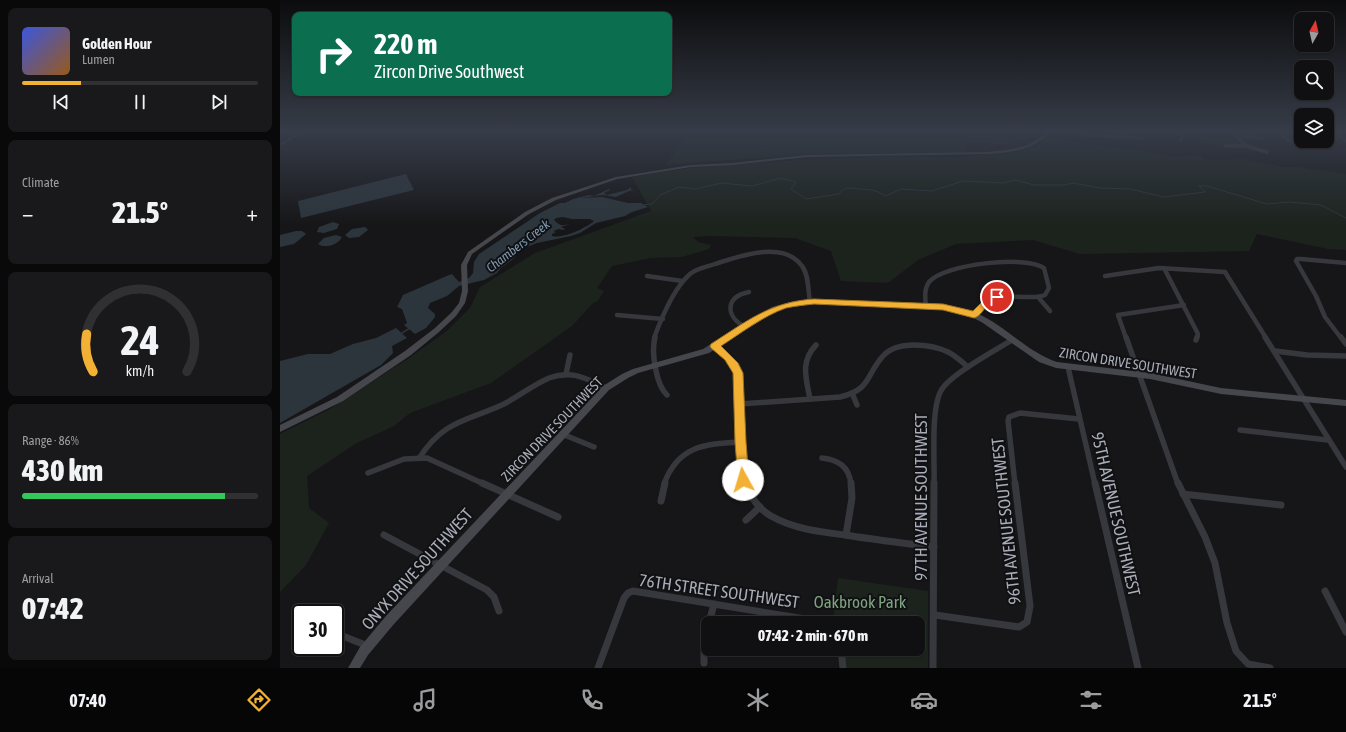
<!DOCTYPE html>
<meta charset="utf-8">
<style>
:root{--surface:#101012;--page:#19191b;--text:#f1f3f6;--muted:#9c9d9f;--line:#303032;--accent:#f2b134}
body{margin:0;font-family:"Asap Condensed",sans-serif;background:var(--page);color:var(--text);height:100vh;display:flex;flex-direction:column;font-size:15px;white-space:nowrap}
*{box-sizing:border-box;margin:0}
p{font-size:13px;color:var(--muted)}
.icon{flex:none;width:22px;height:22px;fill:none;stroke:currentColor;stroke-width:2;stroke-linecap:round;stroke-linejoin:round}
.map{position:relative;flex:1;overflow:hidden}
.details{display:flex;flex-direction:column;gap:8px;padding:8px;background:#09090a;width:280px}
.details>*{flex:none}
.top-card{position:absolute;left:12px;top:12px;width:380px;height:84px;border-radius:8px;box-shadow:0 1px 3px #0004,0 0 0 1px var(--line);background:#0b6e4f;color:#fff;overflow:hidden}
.needle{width:26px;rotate:8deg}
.buttons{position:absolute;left:1014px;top:12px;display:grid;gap:8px}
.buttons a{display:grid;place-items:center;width:40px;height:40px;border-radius:8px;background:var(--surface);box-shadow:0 1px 3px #0004,0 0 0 1px var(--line);font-size:20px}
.speed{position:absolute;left:12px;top:604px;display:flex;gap:8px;font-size:20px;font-weight:700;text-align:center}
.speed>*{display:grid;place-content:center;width:52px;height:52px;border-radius:50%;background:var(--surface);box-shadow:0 1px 3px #0004,0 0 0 1px var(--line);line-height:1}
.speed .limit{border:2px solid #111;border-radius:6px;background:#fff;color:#111}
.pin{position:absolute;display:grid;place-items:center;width:34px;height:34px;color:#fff;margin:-17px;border:2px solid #fff;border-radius:50%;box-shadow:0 1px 4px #0007}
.me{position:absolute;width:44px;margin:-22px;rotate:354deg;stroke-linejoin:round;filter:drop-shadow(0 0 3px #0008)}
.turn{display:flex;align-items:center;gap:14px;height:84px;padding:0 16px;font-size:18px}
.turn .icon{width:52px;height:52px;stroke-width:2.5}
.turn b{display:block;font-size:28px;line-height:34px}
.big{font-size:30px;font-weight:800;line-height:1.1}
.details .widget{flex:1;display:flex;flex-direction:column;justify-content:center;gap:6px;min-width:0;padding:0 14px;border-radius:8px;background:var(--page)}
.details .dial{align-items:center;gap:0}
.dial svg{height:104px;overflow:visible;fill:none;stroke:var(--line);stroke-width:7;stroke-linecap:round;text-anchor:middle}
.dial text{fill:var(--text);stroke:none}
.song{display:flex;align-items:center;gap:12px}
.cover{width:48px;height:48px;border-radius:6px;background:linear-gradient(135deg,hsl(230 70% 55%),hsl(30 70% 35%))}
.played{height:4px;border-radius:2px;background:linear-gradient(90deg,var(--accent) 25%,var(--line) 25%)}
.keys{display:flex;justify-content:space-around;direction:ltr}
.heat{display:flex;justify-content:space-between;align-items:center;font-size:22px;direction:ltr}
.charge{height:6px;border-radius:3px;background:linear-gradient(90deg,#34c759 86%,var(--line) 0)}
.trip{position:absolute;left:421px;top:616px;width:224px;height:40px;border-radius:8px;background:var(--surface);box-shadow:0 1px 3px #0004,0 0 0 1px var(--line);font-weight:800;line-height:40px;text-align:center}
.dock{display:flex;height:64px;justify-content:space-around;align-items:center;background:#060607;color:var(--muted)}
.dock .icon{width:28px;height:28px}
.dock .current{color:var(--accent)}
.dock b{font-size:18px;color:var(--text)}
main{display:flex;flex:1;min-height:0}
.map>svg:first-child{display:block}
.built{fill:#222225}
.green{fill:#1c231d}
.water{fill:#2c353c;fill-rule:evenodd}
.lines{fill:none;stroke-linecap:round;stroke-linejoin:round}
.stream-far1{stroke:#2c353c;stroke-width:1}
.stream{stroke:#2c353c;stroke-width:1.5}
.street-far3{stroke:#37383d;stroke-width:3.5}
.street-far2{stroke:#37383d;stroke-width:4.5}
.street-far1{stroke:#37383d;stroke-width:5.5}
.street{stroke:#37383d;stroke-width:7}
.secondary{fill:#45474d;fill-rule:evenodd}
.rail-casing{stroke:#4a4c52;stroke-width:2}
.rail{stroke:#111113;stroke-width:1;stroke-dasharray:3;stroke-linecap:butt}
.route{fill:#f2b134;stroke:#9d7322}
.labels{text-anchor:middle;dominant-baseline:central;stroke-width:4;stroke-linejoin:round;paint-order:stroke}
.far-water-label{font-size:13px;font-style:italic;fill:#7f9bb3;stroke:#111113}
.street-label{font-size:14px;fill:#a8adb8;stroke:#111113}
.near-street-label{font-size:17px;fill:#a8adb8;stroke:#111113}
.near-park-label{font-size:17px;fill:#7fa381;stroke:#111113}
</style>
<main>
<section class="details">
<div class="widget">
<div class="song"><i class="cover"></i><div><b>Golden Hour</b><p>Lumen</p></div></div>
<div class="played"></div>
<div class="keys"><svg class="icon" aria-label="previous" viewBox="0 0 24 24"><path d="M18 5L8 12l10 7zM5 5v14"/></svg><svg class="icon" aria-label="pause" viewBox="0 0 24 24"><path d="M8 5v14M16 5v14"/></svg><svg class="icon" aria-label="next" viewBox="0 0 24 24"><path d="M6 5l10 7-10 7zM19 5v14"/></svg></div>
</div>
<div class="widget"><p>Climate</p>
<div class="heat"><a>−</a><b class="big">21.5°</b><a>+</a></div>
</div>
<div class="widget dial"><svg viewBox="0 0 100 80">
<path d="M14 69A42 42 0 1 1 86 69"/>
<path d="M14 69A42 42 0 0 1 9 40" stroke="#f2b134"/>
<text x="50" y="56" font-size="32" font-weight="700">24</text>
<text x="50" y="72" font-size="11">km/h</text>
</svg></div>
<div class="widget"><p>Range · 86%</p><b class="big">430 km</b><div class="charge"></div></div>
<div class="widget"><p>Arrival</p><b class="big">07:42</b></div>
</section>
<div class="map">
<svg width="1066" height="668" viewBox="0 0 1066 668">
<rect width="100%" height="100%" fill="#161618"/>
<path class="built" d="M 684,132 L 758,132 L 746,140 L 730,144 L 720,144 L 685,142 Z"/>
<g class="green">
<path d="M 409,132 L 684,132 L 686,152 L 532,154 L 386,165 Z"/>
<path d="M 769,132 L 774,132 L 776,137 L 800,143 L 870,152 L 895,157 L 921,155 L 924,159 L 939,160 L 963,159 L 1004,167 L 1018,167 L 1066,174 L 1066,250 L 1048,249 L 977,234 L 969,251 L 800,254 L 753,240 L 676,244 L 638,260 L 608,283 L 561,281 L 551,251 L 515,238 L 428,236 L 413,237 L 418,242 L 431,245 L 429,249 L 402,257 L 371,258 L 332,266 L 317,288 L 324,291 L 318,301 L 313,303 L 292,326 L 211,383 L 130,413 L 114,426 L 75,444 L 27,476 L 29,508 L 49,523 L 26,565 L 0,592 L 0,434 L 50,409 L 132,356 L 168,330 L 190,308 L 200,287 L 255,253 L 371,211 L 352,177 L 424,166 L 523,160 L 594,157 L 679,157 L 728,153 L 741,151 L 758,145 Z"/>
<path d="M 907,135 L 953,137 L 961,145 C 953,145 917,143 912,140 C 910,139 909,137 907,135 Z"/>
<path d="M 558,578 L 648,591 L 648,668 L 566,668 L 564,649 L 638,649 L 638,623 L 558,623 L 553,619 Z"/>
</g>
<g class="water">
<path d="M 126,174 L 134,190 L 21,218 L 18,201 Z"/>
<path d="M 351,187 L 351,190 L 356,190 L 349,191 L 336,197 L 323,195 L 301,198 L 322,197 L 348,203 L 361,203 L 368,207 L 352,212 L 345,216 L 316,223 L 300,233 L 291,236 L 257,243 L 242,249 L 233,259 L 221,268 L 217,273 L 204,280 L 179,286 L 167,296 L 150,303 L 148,308 L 155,314 L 155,317 L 146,328 L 135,334 L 124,325 L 127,323 L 122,309 L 117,307 L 123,295 L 169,275 L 172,274 L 179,282 L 189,278 L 193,273 L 194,262 L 199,254 L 260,213 L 280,203 L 285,203 L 293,199 L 309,195 L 314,196 L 329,189 L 330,190 L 324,193 L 327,195 L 347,190 ZM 283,217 L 292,219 L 310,219 L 314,221 C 306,228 283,239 272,236 L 272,234 L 276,232 L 273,231 L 279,229 L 283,230 L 285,229 L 281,227 L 290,224 C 282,226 280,226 274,220 L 276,218 Z"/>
<path d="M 53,222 L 59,224 L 57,229 L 44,233 L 37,232 L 39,227 Z"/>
<path d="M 85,227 L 88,230 L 79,237 L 69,238 L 65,235 L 72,229 Z"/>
<path d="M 16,231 L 22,231 L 26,234 L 14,244 L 0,247 L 0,235 Z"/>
<path d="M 56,235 L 62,237 C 58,245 45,249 38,244 L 44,238 Z"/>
<path d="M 116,328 L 127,338 L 112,346 L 113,353 L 101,365 L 0,423 L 0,361 L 28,354 L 50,354 L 73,344 L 96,338 Z"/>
</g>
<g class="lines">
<path class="stream-far1" d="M 363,205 L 372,204 L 380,195 L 399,187 L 415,189 L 442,183 L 472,186 L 501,178 L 516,182 L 511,189 L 526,199 L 559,194 C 565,186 570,188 579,189 C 592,190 593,189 606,196 L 621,189 L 652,191 L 683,181 L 723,183 L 735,180 L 754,185 L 784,185 L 793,183 L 820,188 L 850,189 L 884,197 L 925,192 L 919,186 L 927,186 L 987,204 L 1010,202 L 1041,205 L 1066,218"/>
<path class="stream" d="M 122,333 L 130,328"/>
<g class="street-far3">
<path d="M 901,132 L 903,136 L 901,140"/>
<path d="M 952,132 L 966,146"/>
<path d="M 999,132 L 1008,140 L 1025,143"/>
<path d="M 1055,132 L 1066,141"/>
<path d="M 808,135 L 862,138"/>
<path d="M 956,136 L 982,138"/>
<path d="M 1047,138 L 1057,138"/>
<path d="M 945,146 L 966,146 L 987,152"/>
</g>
<g class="street-far2">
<path d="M 884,268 L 918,334 L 917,338"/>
<path d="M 367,276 L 402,281"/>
<path d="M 825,276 L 879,268 L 945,272 L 986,338"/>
<path d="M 758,297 L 770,311"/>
<path d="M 646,306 C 645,298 644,289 649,282 C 664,264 746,255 764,268 L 769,288 L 765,295 C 758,298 750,297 743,297 C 719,296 711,298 694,315"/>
<path d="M 337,315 L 383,319"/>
<path d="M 465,327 C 445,316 445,297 469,292"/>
<path d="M 374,338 C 381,319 394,288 410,274 C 417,268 427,267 435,264 C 460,256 503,240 522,266 C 529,275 528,291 530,302"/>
<path d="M 846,338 L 838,315 L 904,305"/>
<path d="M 1061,338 L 1045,317 L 1036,296 L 1016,261 L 1017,259 L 1021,259 L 1066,263"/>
</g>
<g class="street-far1">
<path d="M 375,337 C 371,352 376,385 387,395"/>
<path d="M 846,337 L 898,484"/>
<path d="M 985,337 L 1066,467"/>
<path d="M 1061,337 L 1066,344"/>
<path d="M 916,340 L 917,337"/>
<path d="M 434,346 L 451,361 L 458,373 L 462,472 L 466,484"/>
<path d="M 995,351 L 1027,355 L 1066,356"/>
<path d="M 788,367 L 815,484"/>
<path d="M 286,374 L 290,355"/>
<path d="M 572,393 L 577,405"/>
<path d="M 530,399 C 526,378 520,362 536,345"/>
<path d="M 460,404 L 560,397 C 592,389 585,376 603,356 C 617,340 651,344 668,352 C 676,356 682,362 688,367"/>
<path d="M 960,430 L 1048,440"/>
<path d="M 282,434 L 314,447"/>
<path d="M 140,457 C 164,420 188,421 224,404 C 239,396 253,385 269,378 C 293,370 305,378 326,388"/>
<path d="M 542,458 C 558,460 569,466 571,484"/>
<path d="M 88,473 L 124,459 L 147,458 L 204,484"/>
<path d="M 384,484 C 398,446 424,444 460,442"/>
<path d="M 654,484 C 655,462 650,407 662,389 C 672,374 714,351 732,340"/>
<path d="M 735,484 L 728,421 L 729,417 L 740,413 L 799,419"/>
</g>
<g class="street">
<path d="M 202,483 L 278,517"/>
<path d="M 465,483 C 470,496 479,509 491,516 C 514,529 540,532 565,535 C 595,540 625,543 654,547"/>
<path d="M 815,483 L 858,668"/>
<path d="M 898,483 L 925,537 L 935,563 L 947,623 L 956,651 L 968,664 L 990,668"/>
<path d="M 903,494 L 1001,505"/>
<path d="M 381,501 L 385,483"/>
<path d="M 466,520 L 480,507"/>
<path d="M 104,535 L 207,590 L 214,597 L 219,611"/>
<path d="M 566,535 L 572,498 L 571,483"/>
<path d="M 1045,591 L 1066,632"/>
<path d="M 655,615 L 739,627 L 747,622 L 750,606 L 735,483"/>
<path d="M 429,623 L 434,604"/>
<path d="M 55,633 L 88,646"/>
<path d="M 561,649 L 563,668"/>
<path d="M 424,663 L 424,647 L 428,629"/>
<path d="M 318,668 L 344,598 L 348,593 L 353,591 L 550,623"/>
<path d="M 653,668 L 654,483"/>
</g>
<g class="secondary">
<path d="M 765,132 L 770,132 C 754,151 730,152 707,154 L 527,157 L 452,165 L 411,167 L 337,179 L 276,200 L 249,214 L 192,254 L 187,265 L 188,291 L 185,303 L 176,316 L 159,332 L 131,355 L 63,401 L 0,432 L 0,425 L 57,397 L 125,351 L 155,328 L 172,312 L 179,303 L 182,291 L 181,265 L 188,252 L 245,212 L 272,198 L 336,177 L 411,165 L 452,163 L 527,155 L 707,152 C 728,150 751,149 765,132 Z"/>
<path d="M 530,300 C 558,301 587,302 615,303 C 642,304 671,303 696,313 C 725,325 747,352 777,362 L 870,373 L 941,388 L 1066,400 L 1066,406 L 941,394 L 870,379 L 776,368 L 759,362 L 703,323 L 692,317 L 674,311 L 646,308 L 530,304 L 511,306 L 496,311 L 429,353 L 358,373 L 348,378 L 329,390 L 114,624 L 88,655 L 80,668 L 68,668 L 80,647 L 106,616 L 323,386 L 342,374 L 353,369 L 423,349 L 492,307 L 510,302 Z"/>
</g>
<defs>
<path id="rail" d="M 0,145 L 22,132"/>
</defs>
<use href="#rail" class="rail-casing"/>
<use href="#rail" class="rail"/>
</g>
<linearGradient id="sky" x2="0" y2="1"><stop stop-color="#0c0c0d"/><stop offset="0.58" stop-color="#363c48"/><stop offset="1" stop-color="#363c48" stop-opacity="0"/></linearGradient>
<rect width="1066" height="226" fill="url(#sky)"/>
<path class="route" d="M 717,295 L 720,295 L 721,297 C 718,301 713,301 709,304 C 704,308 701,316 694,318 L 663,310 L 534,304 C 525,305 515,306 506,308 C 483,316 461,333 441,346 L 458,363 L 463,373 L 466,442 L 469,480 L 467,483 L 463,485 L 459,483 L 458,480 L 455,442 L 453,373 L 445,360 L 431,348 L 430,346 L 431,344 C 467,321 490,302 534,299 L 663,304 L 693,311 L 704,300 Z"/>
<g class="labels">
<g class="far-water-label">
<text transform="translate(238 246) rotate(-38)">Chambers Creek</text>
</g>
<g class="street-label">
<text transform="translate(848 363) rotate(9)">ZIRCON DRIVE SOUTHWEST</text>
<text transform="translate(272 429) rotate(-46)">ZIRCON DRIVE SOUTHWEST</text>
</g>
<g class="near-street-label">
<text transform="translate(641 497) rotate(-90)">97TH AVENUE SOUTHWEST</text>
<text transform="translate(836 514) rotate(77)">95TH AVENUE SOUTHWEST</text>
<text transform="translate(726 521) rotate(-96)">96TH AVENUE SOUTHWEST</text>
<text transform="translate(137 569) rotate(-48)">ONYX DRIVE SOUTHWEST</text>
<text transform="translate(439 591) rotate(8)">76TH STREET SOUTHWEST</text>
</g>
<g class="near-park-label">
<text x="580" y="602">Oakbrook Park</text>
</g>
</g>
</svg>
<div class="buttons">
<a><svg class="needle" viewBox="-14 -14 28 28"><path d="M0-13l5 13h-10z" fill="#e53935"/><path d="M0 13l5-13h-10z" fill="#9c9d9f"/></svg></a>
<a><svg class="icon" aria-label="search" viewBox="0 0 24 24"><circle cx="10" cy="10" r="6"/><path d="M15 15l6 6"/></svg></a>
<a><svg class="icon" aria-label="layers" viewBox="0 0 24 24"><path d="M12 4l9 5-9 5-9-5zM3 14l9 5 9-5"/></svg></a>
</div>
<div class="speed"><div class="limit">30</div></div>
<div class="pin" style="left:717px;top:297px;background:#d93025"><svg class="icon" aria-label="arrive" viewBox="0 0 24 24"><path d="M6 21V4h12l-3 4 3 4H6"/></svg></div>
<svg class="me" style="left:463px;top:480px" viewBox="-20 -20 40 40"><circle r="19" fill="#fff"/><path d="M0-13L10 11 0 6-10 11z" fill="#f2b134"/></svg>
<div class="trip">07:42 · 2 min · 670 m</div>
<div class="top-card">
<div class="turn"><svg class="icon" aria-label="right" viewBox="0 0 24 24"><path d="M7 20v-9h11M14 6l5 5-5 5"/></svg><div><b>220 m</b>Zircon Drive Southwest</div></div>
</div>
</div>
</main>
<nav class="dock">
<b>07:40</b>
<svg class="icon current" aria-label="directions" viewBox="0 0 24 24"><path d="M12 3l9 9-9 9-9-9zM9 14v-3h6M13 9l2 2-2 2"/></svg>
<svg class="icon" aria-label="music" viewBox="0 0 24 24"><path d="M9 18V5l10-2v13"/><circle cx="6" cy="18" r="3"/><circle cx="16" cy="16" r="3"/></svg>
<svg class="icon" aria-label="phone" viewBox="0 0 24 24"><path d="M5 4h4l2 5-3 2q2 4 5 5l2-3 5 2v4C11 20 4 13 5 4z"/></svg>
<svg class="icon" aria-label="climate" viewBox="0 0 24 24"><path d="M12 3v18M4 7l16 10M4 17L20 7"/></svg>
<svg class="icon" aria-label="car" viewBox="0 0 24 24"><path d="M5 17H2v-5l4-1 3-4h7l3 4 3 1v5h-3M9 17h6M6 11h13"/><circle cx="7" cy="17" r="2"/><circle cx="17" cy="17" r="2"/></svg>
<svg class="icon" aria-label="filters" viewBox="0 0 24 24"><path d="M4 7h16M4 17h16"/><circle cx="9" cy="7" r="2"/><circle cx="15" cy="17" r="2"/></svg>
<b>21.5°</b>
</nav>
